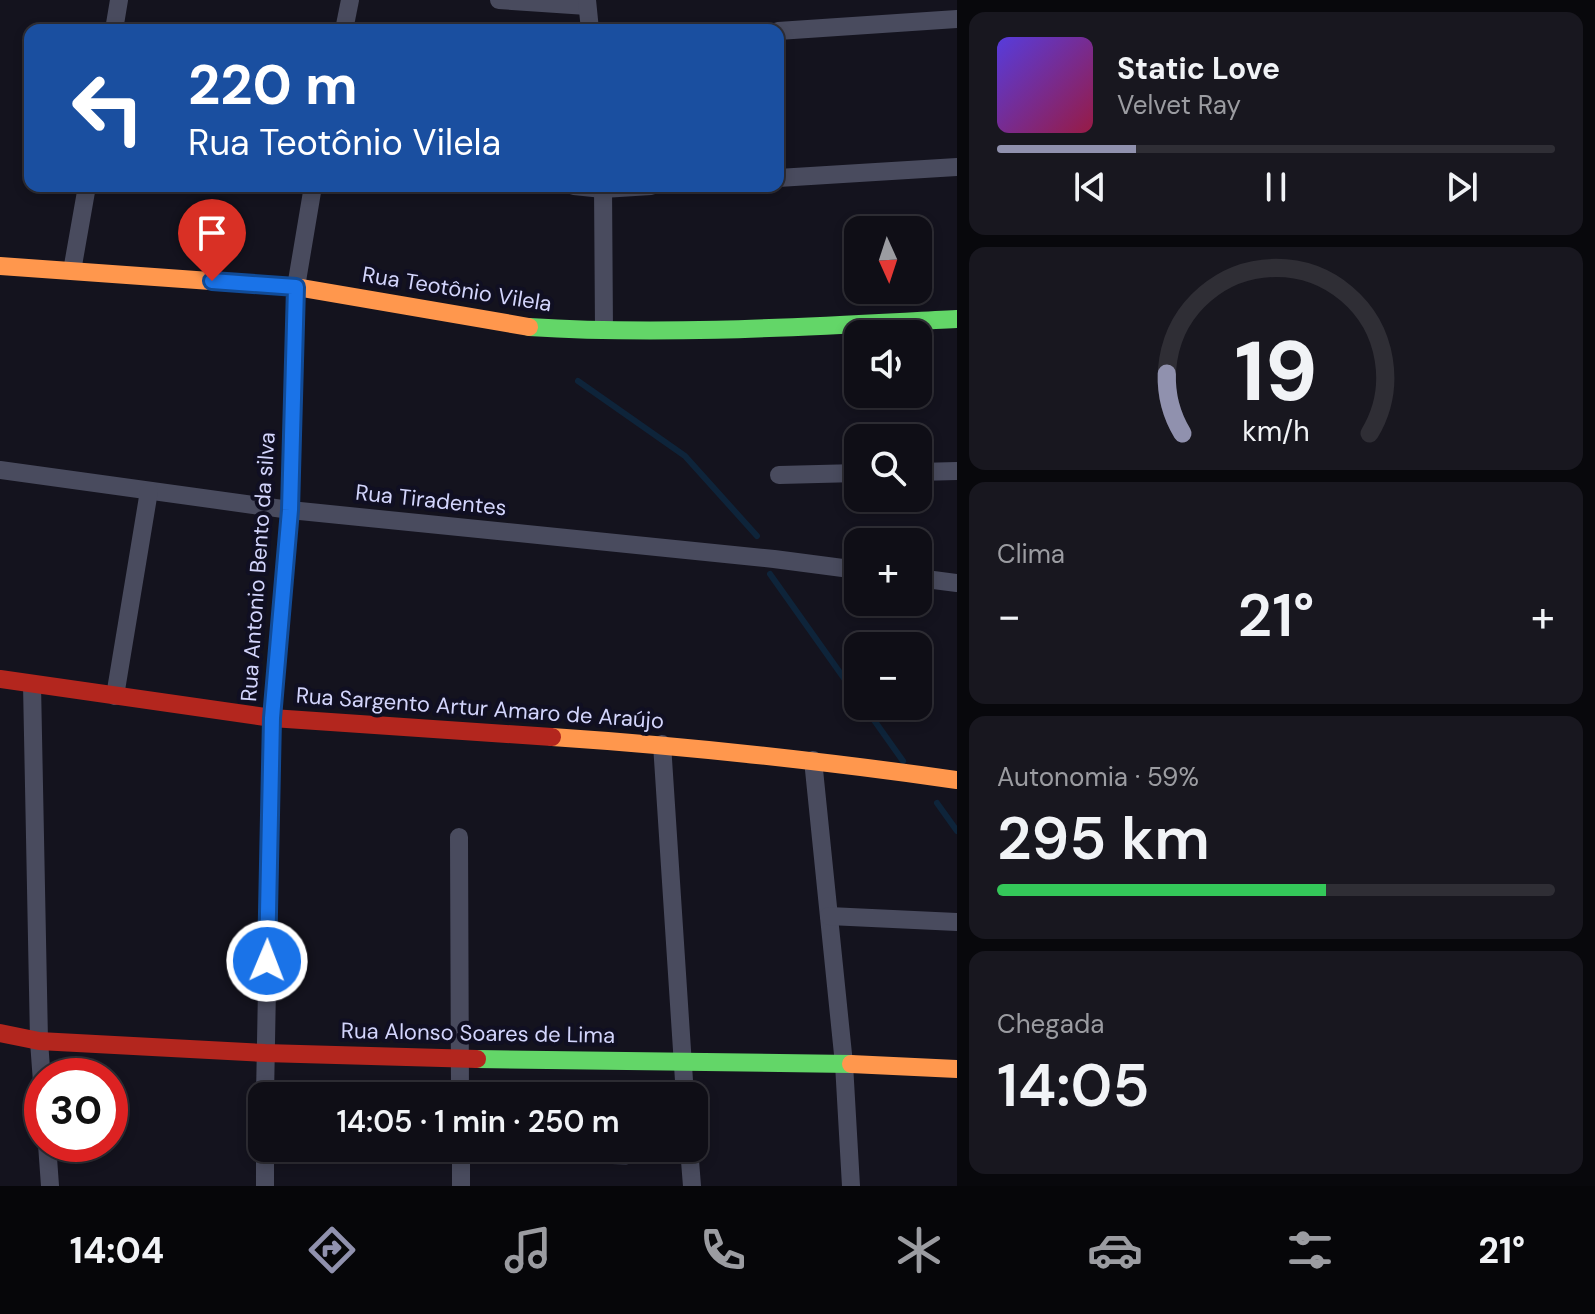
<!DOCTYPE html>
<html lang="pt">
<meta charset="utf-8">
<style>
:root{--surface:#0f0e16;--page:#18171f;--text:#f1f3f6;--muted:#9b9ca1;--line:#2f2e35;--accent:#9091ae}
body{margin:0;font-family:"DM Sans",sans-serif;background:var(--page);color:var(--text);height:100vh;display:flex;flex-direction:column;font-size:30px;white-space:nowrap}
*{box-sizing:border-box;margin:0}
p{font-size:26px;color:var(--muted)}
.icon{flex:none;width:44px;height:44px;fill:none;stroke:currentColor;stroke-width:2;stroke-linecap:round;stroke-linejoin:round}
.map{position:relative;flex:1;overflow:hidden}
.sheet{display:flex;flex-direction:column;gap:12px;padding:12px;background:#08080c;width:638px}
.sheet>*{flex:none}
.banner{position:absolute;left:24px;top:24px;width:760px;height:168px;border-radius:16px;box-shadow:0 4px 12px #0003,0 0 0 2px var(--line);background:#1a4fa0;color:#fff;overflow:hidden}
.needle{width:52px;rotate:177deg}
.tools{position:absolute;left:844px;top:216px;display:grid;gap:16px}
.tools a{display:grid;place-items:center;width:88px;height:88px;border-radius:16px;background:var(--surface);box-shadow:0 4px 12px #0003,0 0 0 2px var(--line);font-size:40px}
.speed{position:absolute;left:24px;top:1058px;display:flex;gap:16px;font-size:40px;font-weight:700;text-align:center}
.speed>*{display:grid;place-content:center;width:104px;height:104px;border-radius:50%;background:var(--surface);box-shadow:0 4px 12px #0003,0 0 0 2px var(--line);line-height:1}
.speed .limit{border:12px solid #d22;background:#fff;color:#111}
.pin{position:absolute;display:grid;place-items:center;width:68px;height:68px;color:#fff;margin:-82px -34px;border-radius:50% 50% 50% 0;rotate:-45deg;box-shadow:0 0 8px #0007}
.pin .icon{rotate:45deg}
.me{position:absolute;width:88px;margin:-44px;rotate:1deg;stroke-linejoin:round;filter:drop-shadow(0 0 6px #0008)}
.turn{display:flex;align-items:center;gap:28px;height:168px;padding:0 32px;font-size:36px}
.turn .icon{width:104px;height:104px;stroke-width:2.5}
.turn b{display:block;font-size:56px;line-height:68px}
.big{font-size:60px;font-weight:600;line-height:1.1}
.sheet .card{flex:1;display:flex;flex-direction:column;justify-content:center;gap:12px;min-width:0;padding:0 28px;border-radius:16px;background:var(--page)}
.sheet .dial{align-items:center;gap:0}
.dial svg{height:208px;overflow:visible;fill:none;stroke:var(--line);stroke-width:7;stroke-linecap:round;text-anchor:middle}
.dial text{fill:var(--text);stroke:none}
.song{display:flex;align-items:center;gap:24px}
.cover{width:96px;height:96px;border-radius:12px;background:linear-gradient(135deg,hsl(250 70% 55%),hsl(340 70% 35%))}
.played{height:8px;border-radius:4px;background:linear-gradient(90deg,var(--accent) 25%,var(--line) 25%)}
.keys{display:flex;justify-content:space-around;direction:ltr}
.heat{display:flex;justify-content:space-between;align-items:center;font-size:44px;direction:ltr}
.charge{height:12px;border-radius:6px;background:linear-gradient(90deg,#34c759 59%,var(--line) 0)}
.trip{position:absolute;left:248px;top:1082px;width:460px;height:80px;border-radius:16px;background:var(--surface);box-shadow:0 4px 12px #0003,0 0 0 2px var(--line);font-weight:600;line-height:80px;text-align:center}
.menu{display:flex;height:128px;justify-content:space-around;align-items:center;background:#060609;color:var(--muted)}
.menu .icon{width:56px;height:56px}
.menu .on{color:var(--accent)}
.menu b{font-size:36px;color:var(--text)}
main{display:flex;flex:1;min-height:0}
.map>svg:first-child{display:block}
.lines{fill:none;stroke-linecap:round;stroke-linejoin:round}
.stream{stroke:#0e243a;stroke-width:6}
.lane{stroke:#494b5e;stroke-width:9}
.street{stroke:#494b5e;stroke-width:18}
.fast{stroke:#63d668;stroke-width:18}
.slow{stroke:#ff974d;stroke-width:18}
.jam{stroke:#b3261e;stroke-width:18}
.route-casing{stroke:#114b97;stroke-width:20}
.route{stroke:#1a73e8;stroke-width:14}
.labels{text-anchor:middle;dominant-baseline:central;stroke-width:8;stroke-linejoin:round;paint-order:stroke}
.street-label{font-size:22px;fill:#d3d5fc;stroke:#100f22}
</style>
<main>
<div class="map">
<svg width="957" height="1186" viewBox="0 0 957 1186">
<rect width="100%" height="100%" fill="#14131e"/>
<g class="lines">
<g class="stream">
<path d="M 578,381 L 685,456 L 757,536"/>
<path d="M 770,574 L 858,698"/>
<path d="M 864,706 L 903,761"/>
<path d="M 937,803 L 957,831"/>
</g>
<path class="lane" d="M 461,1154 L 626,1160"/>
<g class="street">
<path d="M 499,0 L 587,6"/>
<path d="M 587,0 L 590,30"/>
<path d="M 114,30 L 119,0"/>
<path d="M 344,30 L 350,0"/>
<path d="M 778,31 L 957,19"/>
<path d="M 778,178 L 957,167"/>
<path d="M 574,186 L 603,189 L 651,186"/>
<path d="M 603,186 L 604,330"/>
<path d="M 72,271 L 87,186"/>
<path d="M 0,470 L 290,510 L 774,559 L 858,570"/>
<path d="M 918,472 L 957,471"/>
<path d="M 779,475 L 858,473"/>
<path d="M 918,578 L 957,583"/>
<path d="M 32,684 L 39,1041 L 42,1082"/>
<path d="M 115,696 L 149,491"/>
<path d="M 662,744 L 685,1096"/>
<path d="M 813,760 L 844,1064 L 851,1186"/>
<path d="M 459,837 L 460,1096"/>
<path d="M 829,916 L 957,922"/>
<path d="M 265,1096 L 272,718 L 290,510 L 296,287 L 313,186"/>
<path d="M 47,1144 L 50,1186"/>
<path d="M 461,1148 L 461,1186"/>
<path d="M 689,1148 L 692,1186"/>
<path d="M 265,1186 L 265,1148"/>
</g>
<g class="fast">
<path d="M 529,327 C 669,336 817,326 957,319"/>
<path d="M 477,1059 L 851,1064"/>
</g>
<g class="slow">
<path d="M 0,266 L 296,287 L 529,327"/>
<path d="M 552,737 C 688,746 822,761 957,780"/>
<path d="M 851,1064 L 957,1069"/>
</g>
<g class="jam">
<path d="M 0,679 L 272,718 L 552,737"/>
<path d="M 0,1033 L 39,1041 L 265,1053 L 477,1059"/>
</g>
</g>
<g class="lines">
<defs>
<path id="route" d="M 212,281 L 296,287 L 290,510 L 272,718 L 267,961"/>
</defs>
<use href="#route" class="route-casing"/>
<use href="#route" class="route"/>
</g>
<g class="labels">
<g class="street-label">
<text transform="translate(457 289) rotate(9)">Rua Teotônio Vilela</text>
<text transform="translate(431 500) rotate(6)">Rua Tiradentes</text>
<text transform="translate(258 567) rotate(-86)">Rua Antonio Bento da silva</text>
<text transform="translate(480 708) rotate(4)">Rua Sargento Artur Amaro de Araújo</text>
<text transform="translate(478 1033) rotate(1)">Rua Alonso Soares de Lima</text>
</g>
</g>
</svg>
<div class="tools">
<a><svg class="needle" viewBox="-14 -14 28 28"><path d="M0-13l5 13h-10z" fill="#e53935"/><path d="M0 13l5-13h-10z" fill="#9b9ca1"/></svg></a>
<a><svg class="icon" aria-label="sound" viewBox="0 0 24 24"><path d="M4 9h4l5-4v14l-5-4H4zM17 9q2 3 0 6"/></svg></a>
<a><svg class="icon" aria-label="search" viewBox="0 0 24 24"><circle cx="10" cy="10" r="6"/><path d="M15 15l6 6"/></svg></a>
<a>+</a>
<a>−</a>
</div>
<div class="speed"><div class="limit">30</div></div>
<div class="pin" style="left:212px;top:281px;background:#d93025"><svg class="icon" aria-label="arrive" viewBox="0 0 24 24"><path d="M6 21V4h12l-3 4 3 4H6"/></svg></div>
<svg class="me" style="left:267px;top:961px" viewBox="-20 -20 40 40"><circle r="17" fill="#1a73e8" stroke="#fff" stroke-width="3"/><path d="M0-11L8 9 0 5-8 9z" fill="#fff"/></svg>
<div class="trip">14:05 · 1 min · 250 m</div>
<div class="banner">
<div class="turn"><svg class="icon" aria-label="left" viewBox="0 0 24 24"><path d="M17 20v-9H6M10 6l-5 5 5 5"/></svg><div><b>220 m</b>Rua Teotônio Vilela</div></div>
</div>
</div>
<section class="sheet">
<div class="card">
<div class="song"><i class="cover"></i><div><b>Static Love</b><p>Velvet Ray</p></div></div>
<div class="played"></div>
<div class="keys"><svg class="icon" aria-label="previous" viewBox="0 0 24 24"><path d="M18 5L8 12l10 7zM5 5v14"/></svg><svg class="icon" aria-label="pause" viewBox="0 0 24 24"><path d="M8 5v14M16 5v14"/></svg><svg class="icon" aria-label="next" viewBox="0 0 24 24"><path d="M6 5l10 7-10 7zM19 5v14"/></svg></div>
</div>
<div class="card dial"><svg viewBox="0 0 100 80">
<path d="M14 69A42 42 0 1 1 86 69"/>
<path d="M14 69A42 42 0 0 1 8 46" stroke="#9091ae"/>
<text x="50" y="56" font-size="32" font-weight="700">19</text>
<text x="50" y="72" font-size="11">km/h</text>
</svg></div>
<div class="card"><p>Clima</p>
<div class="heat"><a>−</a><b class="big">21°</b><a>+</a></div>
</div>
<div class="card"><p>Autonomia · 59%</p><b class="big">295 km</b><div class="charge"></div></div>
<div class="card"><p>Chegada</p><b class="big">14:05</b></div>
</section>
</main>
<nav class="menu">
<b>14:04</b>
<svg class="icon on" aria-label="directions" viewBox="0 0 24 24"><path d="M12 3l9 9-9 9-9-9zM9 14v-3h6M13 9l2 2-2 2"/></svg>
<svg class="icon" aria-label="music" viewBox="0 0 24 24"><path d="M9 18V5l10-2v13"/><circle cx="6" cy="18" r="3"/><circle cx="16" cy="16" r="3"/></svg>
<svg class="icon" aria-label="phone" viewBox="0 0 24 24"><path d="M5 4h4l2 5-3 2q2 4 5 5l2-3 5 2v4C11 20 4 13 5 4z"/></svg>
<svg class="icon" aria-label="climate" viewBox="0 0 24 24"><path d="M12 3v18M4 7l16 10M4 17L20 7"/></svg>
<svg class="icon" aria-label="car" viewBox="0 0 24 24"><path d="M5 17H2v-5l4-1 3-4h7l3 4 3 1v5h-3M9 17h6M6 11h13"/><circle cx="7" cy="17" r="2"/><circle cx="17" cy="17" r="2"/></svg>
<svg class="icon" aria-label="filters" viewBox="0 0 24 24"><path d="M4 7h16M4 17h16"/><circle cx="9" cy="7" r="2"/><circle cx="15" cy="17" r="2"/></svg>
<b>21°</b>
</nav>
